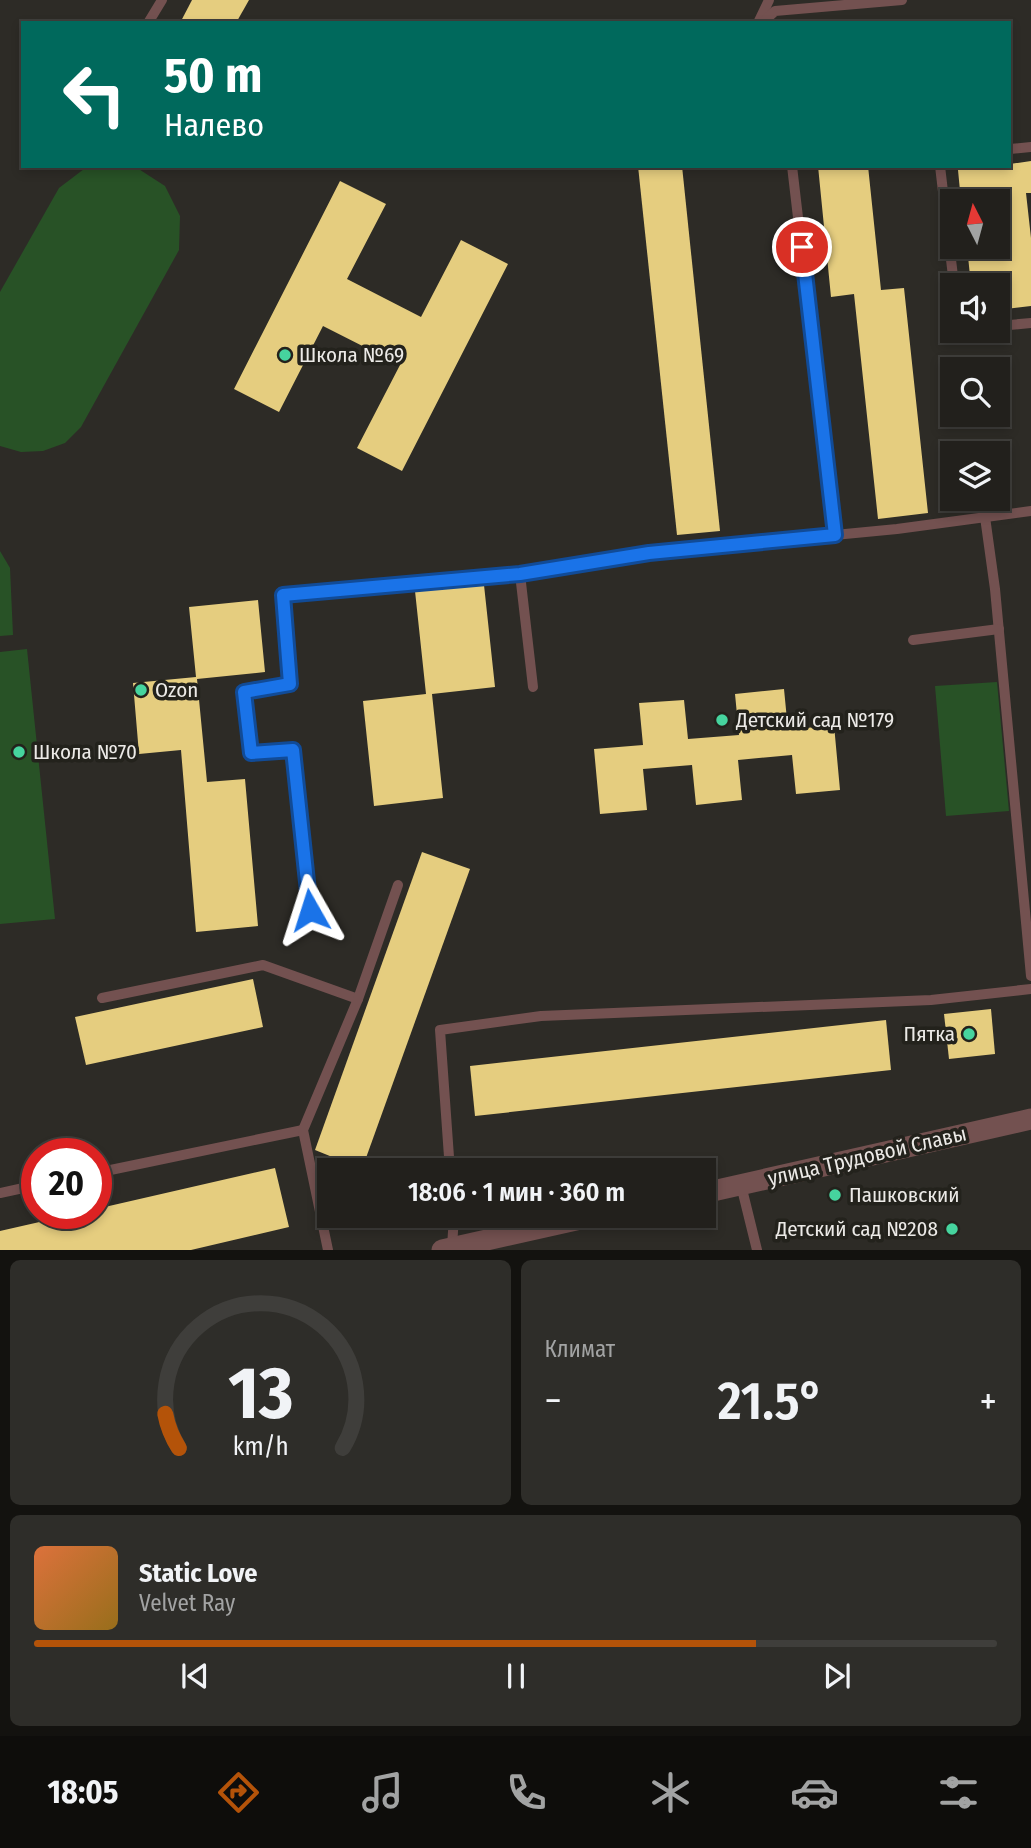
<!DOCTYPE html>
<html lang="ru">
<meta charset="utf-8">
<style>
:root{--surface:#22201c;--page:#2e2d29;--text:#f1f3f6;--muted:#a2a3a3;--line:#3f3e3b;--accent:#b45309}
body{margin:0;font-family:"Fira Sans Condensed",sans-serif;background:var(--page);color:var(--text);height:100vh;display:flex;flex-direction:column;font-size:26px;white-space:nowrap}
*{box-sizing:border-box;margin:0}
p{font-size:23px;color:var(--muted)}
.icon{flex:none;width:38px;height:38px;fill:none;stroke:currentColor;stroke-width:2;stroke-linecap:round;stroke-linejoin:round}
.map{position:relative;height:1250px;overflow:hidden}
.panel{display:flex;flex-direction:column;gap:10px;padding:10px;background:#13120f;flex:1}
.panel>*{flex:none}
.hud{position:absolute;left:21px;top:21px;width:990px;height:147px;border-radius:0px;box-shadow:0 4px 10px #0003,0 0 0 2px var(--line);background:#00695c;color:#fff;overflow:hidden}
.needle{width:46px;rotate:354deg}
.tools{position:absolute;left:940px;top:189px;display:grid;gap:14px}
.tools a{display:grid;place-items:center;width:70px;height:70px;border-radius:0px;background:var(--surface);box-shadow:0 4px 10px #0003,0 0 0 2px var(--line);font-size:35px}
.speed{position:absolute;left:21px;top:1138px;display:flex;gap:14px;font-size:35px;font-weight:700;text-align:center}
.speed>*{display:grid;place-content:center;width:91px;height:91px;border-radius:50%;background:var(--surface);box-shadow:0 4px 10px #0003,0 0 0 2px var(--line);line-height:1}
.speed .limit{border:10px solid #d22;background:#fff;color:#111}
.pin{position:absolute;display:grid;place-items:center;width:60px;height:60px;color:#fff;margin:-30px;border:4px solid #fff;border-radius:50%;box-shadow:0 2px 7px #0007}
.me{position:absolute;width:77px;margin:-38px;rotate:354deg;stroke-linejoin:round;filter:drop-shadow(0 0 5px #0008)}
.turn{display:flex;align-items:center;gap:24px;height:147px;padding:0 28px;font-size:32px}
.turn .icon{width:91px;height:91px;stroke-width:2.5}
.turn b{display:block;font-size:49px;line-height:60px}
.big{font-size:52px;font-weight:600;line-height:1.1}
.panel .tile{flex:1;display:flex;flex-direction:column;justify-content:center;gap:10px;min-width:0;padding:0 24px;border-radius:10px;background:var(--page)}
.panel .dial{align-items:center;gap:0}
.dial svg{height:182px;overflow:visible;fill:none;stroke:var(--line);stroke-width:7;stroke-linecap:round;text-anchor:middle}
.dial text{fill:var(--text);stroke:none}
.song{display:flex;align-items:center;gap:21px}
.cover{width:84px;height:84px;border-radius:10px;background:linear-gradient(135deg,hsl(20 70% 55%),hsl(40 70% 35%))}
.played{height:7px;border-radius:4px;background:linear-gradient(90deg,var(--accent) 75%,var(--line) 75%)}
.keys{display:flex;justify-content:space-around;direction:ltr}
.heat{display:flex;justify-content:space-between;align-items:center;font-size:38px;direction:ltr}
.panel .tiles{flex:1;display:grid;gap:10px;grid-template-columns:1fr 1fr}
.tile:last-child{grid-column:span 2}
.trip{position:absolute;left:317px;top:1158px;width:399px;height:70px;border-radius:0px;background:var(--surface);box-shadow:0 4px 10px #0003,0 0 0 2px var(--line);font-weight:600;line-height:70px;text-align:center}
.tab-bar{display:flex;height:112px;justify-content:space-around;align-items:center;background:#0e0d0b;color:var(--muted)}
.tab-bar .icon{width:49px;height:49px}
.tab-bar .active{color:var(--accent)}
.tab-bar b{font-size:32px;color:var(--text)}
.map>svg:first-child{display:block}
.green{fill:#285226}
.building{fill:#e5cd7f}
.lines{fill:none;stroke-linecap:round;stroke-linejoin:round}
.service{stroke:#735150;stroke-width:10}
.tertiary{stroke:#735150;stroke-width:21}
.route-casing{stroke:#114b97;stroke-width:18}
.route{stroke:#1a73e8;stroke-width:12}
.poi-dot{fill:#46d49e;stroke:#23221c;stroke-width:2.5}
.labels{text-anchor:middle;dominant-baseline:central;stroke-width:7;stroke-linejoin:round;paint-order:stroke}
.poi-label{font-size:21px;fill:#eceae7;stroke:#23221c;text-anchor:start}
.street-label{font-size:21px;fill:#eceae7;stroke:#23221c}
</style>
<div class="map">
<svg width="1031" height="1250" viewBox="0 0 1031 1250">
<rect width="100%" height="100%" fill="#2d2b26"/>
<g class="green">
<path d="M 88,166 L 134,166 L 165,186 L 180,216 L 179,250 L 81,427 L 65,443 L 43,451 L 21,452 L 0,446 L 0,292 L 59,188 Z"/>
<path d="M 0,551 L 10,568 L 13,635 L 0,636 Z"/>
<path d="M 27,649 L 55,919 L 0,924 L 0,652 Z"/>
<path d="M 997,682 L 1009,811 L 946,816 L 935,686 Z"/>
</g>
<g class="building">
<path d="M 192,0 L 249,0 L 236,23 L 180,23 Z"/>
<path d="M 1031,161 L 1031,193 L 1026,193 L 1031,238 L 1031,306 L 998,310 L 998,285 L 971,285 L 967,247 L 998,247 L 998,201 L 961,201 L 958,170 L 1010,166 L 1010,164 Z"/>
<path d="M 638,166 L 682,166 L 720,531 L 677,535 Z"/>
<path d="M 818,166 L 868,166 L 881,290 L 904,288 L 928,513 L 878,519 L 854,294 L 831,297 Z"/>
<path d="M 340,181 L 386,204 L 347,279 L 421,317 L 461,240 L 508,264 L 402,471 L 357,448 L 400,365 L 323,326 L 279,412 L 234,389 Z"/>
<path d="M 484,585 L 495,687 L 432,694 L 443,798 L 374,806 L 363,701 L 426,694 L 415,591 Z"/>
<path d="M 258,600 L 265,672 L 197,679 L 207,782 L 245,779 L 258,926 L 196,932 L 181,750 L 139,754 L 133,683 L 196,677 L 189,607 Z"/>
<path d="M 784,689 L 788,730 L 834,725 L 840,790 L 796,794 L 792,755 L 738,760 L 742,800 L 696,805 L 692,765 L 643,769 L 647,810 L 600,814 L 594,749 L 643,745 L 639,703 L 684,700 L 688,739 L 739,735 L 735,694 Z"/>
<path d="M 422,852 L 470,869 L 362,1169 L 315,1150 Z"/>
<path d="M 253,979 L 263,1027 L 86,1065 L 75,1017 Z"/>
<path d="M 991,1009 L 995,1054 L 949,1059 L 944,1014 Z"/>
<path d="M 886,1020 L 891,1070 L 475,1116 L 470,1066 Z"/>
<path d="M 275,1168 L 289,1227 L 191,1250 L 0,1250 L 0,1231 L 79,1213 L 96,1213 L 96,1209 Z"/>
</g>
<g class="lines">
<g class="service">
<path d="M 148,23 L 162,0"/>
<path d="M 758,23 L 769,0"/>
<path d="M 762,23 L 775,11 L 902,0"/>
<path d="M 1010,149 L 1031,147"/>
<path d="M 792,166 L 835,535"/>
<path d="M 940,166 L 954,285"/>
<path d="M 998,326 L 1031,323"/>
<path d="M 985,517 L 995,589 L 1031,976"/>
<path d="M 520,574 L 533,687"/>
<path d="M 913,640 L 999,629"/>
<path d="M 310,910 L 293,750 L 251,753 L 244,692 L 290,684 L 283,595 L 520,574 L 649,553 L 897,529 L 1031,511"/>
<path d="M 102,998 L 263,965 L 358,999"/>
<path d="M 450,1171 L 440,1030 L 541,1016 L 931,1000 L 1031,989"/>
<path d="M 96,1173 L 303,1130"/>
<path d="M 741,1185 L 757,1250"/>
<path d="M 0,1193 L 37,1185"/>
<path d="M 452,1247 L 454,1216"/>
<path d="M 328,1250 L 303,1130 L 358,999 L 398,885"/>
</g>
<g class="tertiary">
<path d="M 704,1193 L 1031,1119"/>
<path d="M 442,1250 L 594,1216"/>
</g>
</g>
<g class="lines">
<defs>
<path id="route" d="M 310,910 L 293,750 L 251,753 L 244,692 L 290,684 L 283,595 L 520,574 L 649,553 L 835,535 L 802,247"/>
</defs>
<use href="#route" class="route-casing"/>
<use href="#route" class="route"/>
</g>
<g class="poi-dot">
<circle cx="285" cy="355" r="7"/>
<circle cx="141" cy="690" r="7"/>
<circle cx="722" cy="720" r="7"/>
<circle cx="19" cy="752" r="7"/>
<circle cx="969" cy="1034" r="7"/>
<circle cx="835" cy="1195" r="7"/>
<circle cx="952" cy="1229" r="7"/>
</g>
<g class="labels">
<g class="poi-label">
<text x="299" y="355">Школа №69</text>
<text x="155" y="690">Ozon</text>
<text x="736" y="720">Детский сад №179</text>
<text x="33" y="752">Школа №70</text>
<text x="955" y="1034" text-anchor="end">Пятка</text>
<text x="849" y="1195">Пашковский</text>
<text x="938" y="1229" text-anchor="end">Детский сад №208</text>
</g>
<g class="street-label">
<text transform="translate(867 1156) rotate(-13)">улица Трудовой Славы</text>
</g>
</g>
</svg>
<div class="tools">
<a><svg class="needle" viewBox="-14 -14 28 28"><path d="M0-13l5 13h-10z" fill="#e53935"/><path d="M0 13l5-13h-10z" fill="#a2a3a3"/></svg></a>
<a><svg class="icon" aria-label="sound" viewBox="0 0 24 24"><path d="M4 9h4l5-4v14l-5-4H4zM17 9q2 3 0 6"/></svg></a>
<a><svg class="icon" aria-label="search" viewBox="0 0 24 24"><circle cx="10" cy="10" r="6"/><path d="M15 15l6 6"/></svg></a>
<a><svg class="icon" aria-label="layers" viewBox="0 0 24 24"><path d="M12 4l9 5-9 5-9-5zM3 14l9 5 9-5"/></svg></a>
</div>
<div class="speed"><div class="limit">20</div></div>
<div class="pin" style="left:802px;top:247px;background:#d93025"><svg class="icon" aria-label="arrive" viewBox="0 0 24 24"><path d="M6 21V4h12l-3 4 3 4H6"/></svg></div>
<svg class="me" style="left:310px;top:910px" viewBox="-20 -20 40 40"><path d="M0-17L14 15 0 8-14 15z" fill="#1a73e8" stroke="#fff" stroke-width="4"/></svg>
<div class="trip">18:06 · 1 мин · 360 m</div>
<div class="hud">
<div class="turn"><svg class="icon" aria-label="left" viewBox="0 0 24 24"><path d="M17 20v-9H6M10 6l-5 5 5 5"/></svg><div><b>50 m</b>Налево</div></div>
</div>
</div>
<section class="panel">
<div class="tiles">
<div class="tile dial"><svg viewBox="0 0 100 80">
<path d="M14 69A42 42 0 1 1 86 69"/>
<path d="M14 69A42 42 0 0 1 8 54" stroke="#b45309"/>
<text x="50" y="56" font-size="32" font-weight="700">13</text>
<text x="50" y="72" font-size="11">km/h</text>
</svg></div>
<div class="tile"><p>Климат</p>
<div class="heat"><a>−</a><b class="big">21.5°</b><a>+</a></div>
</div>
<div class="tile">
<div class="song"><i class="cover"></i><div><b>Static Love</b><p>Velvet Ray</p></div></div>
<div class="played"></div>
<div class="keys"><svg class="icon" aria-label="previous" viewBox="0 0 24 24"><path d="M18 5L8 12l10 7zM5 5v14"/></svg><svg class="icon" aria-label="pause" viewBox="0 0 24 24"><path d="M8 5v14M16 5v14"/></svg><svg class="icon" aria-label="next" viewBox="0 0 24 24"><path d="M6 5l10 7-10 7zM19 5v14"/></svg></div>
</div>
</div>
</section>
<nav class="tab-bar">
<b>18:05</b>
<svg class="icon active" aria-label="directions" viewBox="0 0 24 24"><path d="M12 3l9 9-9 9-9-9zM9 14v-3h6M13 9l2 2-2 2"/></svg>
<svg class="icon" aria-label="music" viewBox="0 0 24 24"><path d="M9 18V5l10-2v13"/><circle cx="6" cy="18" r="3"/><circle cx="16" cy="16" r="3"/></svg>
<svg class="icon" aria-label="phone" viewBox="0 0 24 24"><path d="M5 4h4l2 5-3 2q2 4 5 5l2-3 5 2v4C11 20 4 13 5 4z"/></svg>
<svg class="icon" aria-label="climate" viewBox="0 0 24 24"><path d="M12 3v18M4 7l16 10M4 17L20 7"/></svg>
<svg class="icon" aria-label="car" viewBox="0 0 24 24"><path d="M5 17H2v-5l4-1 3-4h7l3 4 3 1v5h-3M9 17h6M6 11h13"/><circle cx="7" cy="17" r="2"/><circle cx="17" cy="17" r="2"/></svg>
<svg class="icon" aria-label="filters" viewBox="0 0 24 24"><path d="M4 7h16M4 17h16"/><circle cx="9" cy="7" r="2"/><circle cx="15" cy="17" r="2"/></svg>
</nav>
